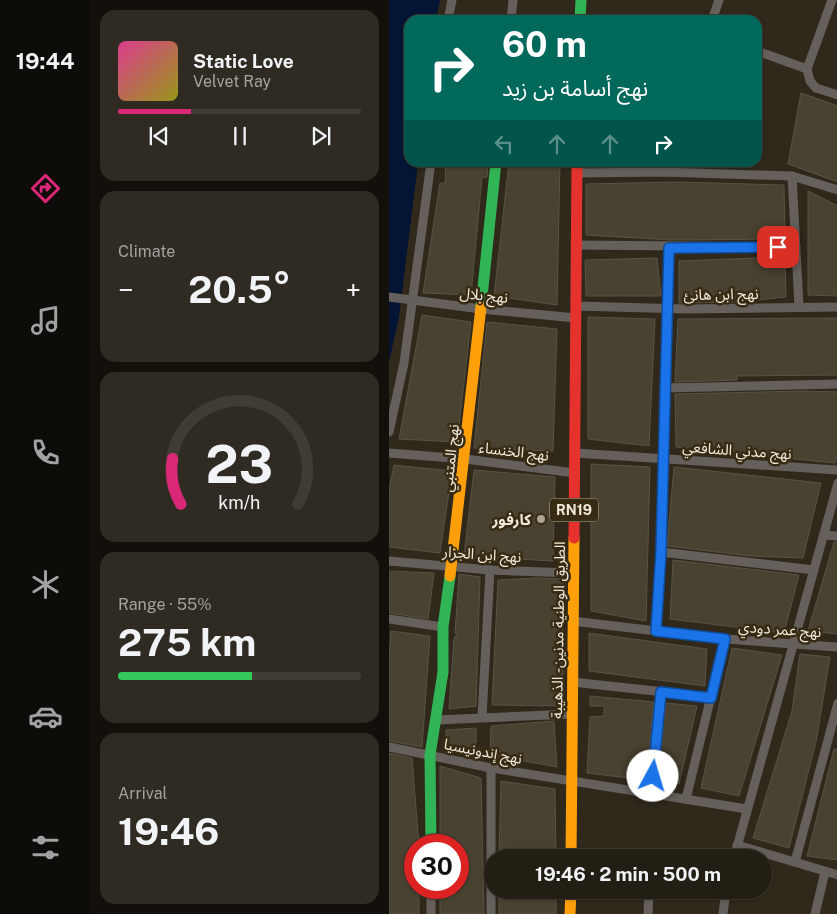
<!DOCTYPE html>
<meta charset="utf-8">
<style>
:root{--surface:#231e14;--page:#2f2b22;--text:#f1f3f6;--muted:#a3a2a0;--line:#403c34;--accent:#db2777}
body{margin:0;font-family:"Public Sans","Noto Sans Arabic",sans-serif;background:var(--page);color:var(--text);height:100vh;display:flex;flex-direction:column;font-size:19px;white-space:nowrap}
*{box-sizing:border-box;margin:0}
p{font-size:16px;color:var(--muted)}
.icon{flex:none;width:28px;height:28px;fill:none;stroke:currentColor;stroke-width:2;stroke-linecap:round;stroke-linejoin:round}
.map{position:relative;flex:1;overflow:hidden}
.details{display:flex;flex-direction:column;gap:10px;padding:10px;background:#13100b;width:299px}
.details>*{flex:none}
.hud{position:absolute;left:15px;top:15px;width:358px;height:152px;border-radius:15px;box-shadow:0 1px 4px #0004,0 0 0 1px var(--line);background:#00695c;color:#fff;overflow:hidden}
.speed{position:absolute;left:15px;top:834px;display:flex;gap:10px;font-size:25px;font-weight:700;text-align:center}
.speed>*{display:grid;place-content:center;width:65px;height:65px;border-radius:50%;background:var(--surface);box-shadow:0 1px 4px #0004,0 0 0 1px var(--line);line-height:1}
.speed .limit{border:8px solid #d22;background:#fff;color:#111}
.pin{position:absolute;display:grid;place-items:center;width:42px;height:42px;color:#fff;margin:-21px;border-radius:10px;box-shadow:0 2px 8px #0006}
.me{position:absolute;width:55px;margin:-28px;rotate:6deg;stroke-linejoin:round;filter:drop-shadow(0 0 4px #0008)}
.turn{display:flex;align-items:center;gap:18px;height:105px;padding:0 15px;font-size:22px}
.turn .icon{width:65px;height:65px;stroke-width:2.5}
.turn b{display:block;font-size:35px;line-height:42px}
.lanes{display:flex;align-items:center;height:48px;padding:0 15px;background:#0003;justify-content:center;gap:25px;direction:ltr}
.lanes .off{opacity:.35}
.big{font-size:38px;font-weight:700;line-height:1.1}
.details .card{flex:1;display:flex;flex-direction:column;justify-content:center;gap:8px;min-width:0;padding:0 18px;border-radius:15px;background:var(--page)}
.details .dial{align-items:center;gap:0}
.dial svg{height:130px;overflow:visible;fill:none;stroke:var(--line);stroke-width:7;stroke-linecap:round;text-anchor:middle}
.dial text{fill:var(--text);stroke:none}
.song{display:flex;align-items:center;gap:15px}
.cover{width:60px;height:60px;border-radius:8px;background:linear-gradient(135deg,hsl(330 70% 55%),hsl(60 70% 35%))}
.played{height:5px;border-radius:2px;background:linear-gradient(90deg,var(--accent) 30%,var(--line) 30%)}
.keys{display:flex;justify-content:space-around;direction:ltr}
.heat{display:flex;justify-content:space-between;align-items:center;font-size:28px;direction:ltr}
.charge{height:8px;border-radius:4px;background:linear-gradient(90deg,#34c759 55%,var(--line) 0)}
.trip{position:absolute;left:95px;top:849px;width:288px;height:50px;border-radius:25px;background:var(--surface);box-shadow:0 1px 4px #0004,0 0 0 1px var(--line);font-weight:700;line-height:50px;text-align:center}
main{display:flex;flex:1;min-height:0}
.menu{display:flex;flex-direction:column;width:90px;justify-content:space-around;align-items:center;background:#0e0c08;color:var(--muted)}
.menu .icon{width:35px;height:35px}
.menu .on{color:var(--accent)}
.menu b{font-size:22px;color:var(--text)}
.map>svg:first-child{display:block}
.water{fill:#041434}
.building{fill:#494230;stroke:#595347}
.lines{fill:none;stroke-linecap:round;stroke-linejoin:round}
.street{stroke:#66605c;stroke-width:9}
.fast{stroke:#30b455;stroke-width:11}
.slow{stroke:#ff9f0a;stroke-width:11}
.jam{stroke:#e5322d;stroke-width:11}
.route-casing{stroke:#114b97;stroke-width:12}
.route{stroke:#1a73e8;stroke-width:9}
.poi-dot{fill:#aca597;stroke:#372c13;stroke-width:2}
.labels{text-anchor:middle;dominant-baseline:central;stroke-width:5;stroke-linejoin:round;paint-order:stroke}
.shield{fill:#372c13;stroke:#b8b09e;stroke-width:1}
.shield-label{font-size:14px;font-weight:bold;fill:#f0e9da}
.street-label{font-size:15px;fill:#f0e9da;stroke:#372c13}
.poi-label{font-size:15px;font-weight:bold;fill:#f0e9da;stroke:#372c13;text-anchor:end}
</style>
<main>
<nav class="menu">
<b>19:44</b>
<svg class="icon on" aria-label="directions" viewBox="0 0 24 24"><path d="M12 3l9 9-9 9-9-9zM9 14v-3h6M13 9l2 2-2 2"/></svg>
<svg class="icon" aria-label="music" viewBox="0 0 24 24"><path d="M9 18V5l10-2v13"/><circle cx="6" cy="18" r="3"/><circle cx="16" cy="16" r="3"/></svg>
<svg class="icon" aria-label="phone" viewBox="0 0 24 24"><path d="M5 4h4l2 5-3 2q2 4 5 5l2-3 5 2v4C11 20 4 13 5 4z"/></svg>
<svg class="icon" aria-label="climate" viewBox="0 0 24 24"><path d="M12 3v18M4 7l16 10M4 17L20 7"/></svg>
<svg class="icon" aria-label="car" viewBox="0 0 24 24"><path d="M5 17H2v-5l4-1 3-4h7l3 4 3 1v5h-3M9 17h6M6 11h13"/><circle cx="7" cy="17" r="2"/><circle cx="17" cy="17" r="2"/></svg>
<svg class="icon" aria-label="filters" viewBox="0 0 24 24"><path d="M4 7h16M4 17h16"/><circle cx="9" cy="7" r="2"/><circle cx="15" cy="17" r="2"/></svg>
</nav>
<section class="details">
<div class="card">
<div class="song"><i class="cover"></i><div><b>Static Love</b><p>Velvet Ray</p></div></div>
<div class="played"></div>
<div class="keys"><svg class="icon" aria-label="previous" viewBox="0 0 24 24"><path d="M18 5L8 12l10 7zM5 5v14"/></svg><svg class="icon" aria-label="pause" viewBox="0 0 24 24"><path d="M8 5v14M16 5v14"/></svg><svg class="icon" aria-label="next" viewBox="0 0 24 24"><path d="M6 5l10 7-10 7zM19 5v14"/></svg></div>
</div>
<div class="card"><p>Climate</p>
<div class="heat"><a>−</a><b class="big">20.5°</b><a>+</a></div>
</div>
<div class="card dial"><svg viewBox="0 0 100 80">
<path d="M14 69A42 42 0 1 1 86 69"/>
<path d="M14 69A42 42 0 0 1 9 41" stroke="#db2777"/>
<text x="50" y="56" font-size="32" font-weight="700">23</text>
<text x="50" y="72" font-size="11">km/h</text>
</svg></div>
<div class="card"><p>Range · 55%</p><b class="big">275 km</b><div class="charge"></div></div>
<div class="card"><p>Arrival</p><b class="big">19:46</b></div>
</section>
<div class="map">
<svg width="449" height="914" viewBox="0 0 449 914">
<rect width="100%" height="100%" fill="#2f281b"/>
<path class="water" d="M 0,0 L 51,0 L 47,20 L 20,20 L 20,162 L 29,163 L 10,317 L 0,362 Z"/>
<g class="building">
<path d="M 412,93 L 449,106 L 449,182 L 399,164 Z"/>
<path d="M 57,162 L 99,162 L 98,177 L 93,177 L 82,295 L 34,293 L 51,183 L 56,183 Z"/>
<path d="M 120,162 L 171,162 L 168,305 L 105,296 Z"/>
<path d="M 287,182 L 395,185 L 396,239 L 282,240 L 197,235 L 197,184 Z"/>
<path d="M 419,191 L 449,206 L 449,296 L 419,295 Z"/>
<path d="M 396,257 L 397,297 L 347,302 L 290,303 L 290,261 Z"/>
<path d="M 268,258 L 272,296 L 197,296 L 196,260 Z"/>
<path d="M 33,315 L 82,322 L 68,442 L 10,439 Z"/>
<path d="M 199,317 L 266,319 L 260,446 L 199,439 Z"/>
<path d="M 449,318 L 449,375 L 348,376 L 348,380 L 286,382 L 289,319 Z"/>
<path d="M 98,322 L 168,329 L 164,451 L 85,448 Z"/>
<path d="M 415,391 L 449,392 L 449,453 L 446,463 L 287,447 L 286,394 Z"/>
<path d="M 202,464 L 261,467 L 257,621 L 202,611 Z"/>
<path d="M 5,465 L 63,471 L 51,553 L 0,547 L 0,490 Z"/>
<path d="M 285,467 L 432,483 L 414,558 L 361,556 L 278,546 Z"/>
<path d="M 85,470 L 166,477 L 164,561 L 75,556 Z"/>
<path d="M 445,542 L 449,542 L 449,634 L 419,631 Z"/>
<path d="M 284,560 L 410,575 L 395,633 L 281,619 Z"/>
<path d="M 0,571 L 45,573 L 39,619 L 0,613 Z"/>
<path d="M 70,574 L 91,577 L 87,706 L 60,709 L 65,639 L 68,633 L 66,633 Z"/>
<path d="M 149,578 L 174,579 L 174,706 L 103,705 L 109,580 Z"/>
<path d="M 2,631 L 41,636 L 33,747 L 0,741 L 0,656 Z"/>
<path d="M 200,633 L 318,649 L 316,686 L 200,671 Z"/>
<path d="M 343,648 L 393,655 L 350,796 L 312,788 Z"/>
<path d="M 411,654 L 441,657 L 427,742 L 400,848 L 364,838 L 403,711 Z"/>
<path d="M 201,696 L 265,702 L 257,780 L 198,773 L 201,717 L 215,716 L 215,706 L 201,706 Z"/>
<path d="M 277,703 L 308,706 L 290,784 L 269,781 Z"/>
<path d="M 165,721 L 168,767 L 101,755 L 102,726 Z"/>
<path d="M 87,728 L 87,753 L 57,747 L 57,730 Z"/>
<path d="M 445,749 L 449,749 L 449,860 L 418,856 Z"/>
<path d="M 0,753 L 23,758 L 30,845 L 26,845 L 26,888 L 30,888 L 30,914 L 0,914 Z"/>
<path d="M 51,766 L 92,778 L 95,914 L 51,914 L 51,888 L 69,888 L 69,845 L 51,845 Z"/>
<path d="M 112,781 L 166,789 L 167,858 L 110,858 Z"/>
<rect x="110" y="890" width="57" height="24"/>
</g>
<g class="lines">
<g class="street">
<path d="M 443,0 L 418,69 L 421,81 L 427,88 L 449,95"/>
<path d="M 59,20 L 63,0"/>
<path d="M 122,20 L 124,0"/>
<path d="M 323,20 L 330,0"/>
<path d="M 368,51 L 418,69"/>
<path d="M 188,173 L 274,172 L 403,176 L 449,190"/>
<path d="M 403,176 L 410,306"/>
<path d="M 187,245 L 407,247"/>
<path d="M 0,297 L 92,309 L 187,318"/>
<path d="M 187,306 L 297,309 L 449,307"/>
<path d="M 275,388 L 449,384"/>
<path d="M 0,432 L 15,363 L 42,162"/>
<path d="M 0,453 L 76,459 L 186,473"/>
<path d="M 186,453 L 449,470"/>
<path d="M 435,535 L 449,536"/>
<path d="M 272,552 L 425,570"/>
<path d="M 0,561 L 101,570 L 184,573"/>
<path d="M 0,619 L 54,627"/>
<path d="M 183,621 L 336,639 L 449,647"/>
<path d="M 267,631 L 272,552 L 280,247"/>
<path d="M 183,682 L 322,697"/>
<path d="M 93,717 L 101,570"/>
<path d="M 48,720 L 182,714"/>
<path d="M 0,747 L 102,768 L 358,809"/>
<path d="M 102,768 L 102,914"/>
<path d="M 262,793 L 272,692"/>
<path d="M 297,799 L 336,639"/>
<path d="M 348,845 L 449,875"/>
<path d="M 345,858 L 449,483"/>
<path d="M 406,862 L 449,703"/>
<path d="M 42,888 L 42,914"/>
<path d="M 259,914 L 260,890"/>
<path d="M 334,914 L 337,890"/>
<path d="M 426,914 L 436,872"/>
</g>
<g class="fast">
<path d="M 191,20 L 192,0"/>
<path d="M 92,307 L 107,162"/>
<path d="M 42,845 L 41,755 L 54,672 L 54,627 L 61,576"/>
</g>
<g class="slow">
<path d="M 61,576 L 92,307"/>
<path d="M 182,858 L 185,538"/>
<path d="M 181,914 L 182,890"/>
</g>
<path class="jam" d="M 185,538 L 188,162"/>
</g>
<g class="lines">
<defs>
<path id="route" d="M 264,776 L 272,692 L 322,698 L 336,639 L 267,631 L 272,552 L 280,248 L 389,247"/>
</defs>
<use href="#route" class="route-casing"/>
<use href="#route" class="route"/>
</g>
<circle class="poi-dot" cx="152" cy="519" r="5"/>
<g class="labels">
<rect class="shield" x="161" y="498.5" width="48" height="23" rx="4"/>
<g class="shield-label">
<text x="185" y="510">RN19</text>
</g>
<g class="street-label">
<text transform="translate(332 294) rotate(-1)">نهج ابن هانئ</text>
<text transform="translate(95 295) rotate(6)">نهج بلال</text>
<text transform="translate(348 450) rotate(4)">نهج مدني الشافعي</text>
<text transform="translate(125 451) rotate(7)">نهج الخنساء</text>
<text transform="translate(61 458) rotate(-84)">نهج المتنبي</text>
<text transform="translate(93 554) rotate(4)">نهج ابن الجزار</text>
<text transform="translate(391 629) rotate(4)">نهج عمر دودي</text>
<text transform="translate(169 630) rotate(-89)">الطريق الوطنية مدنين - الذهيبة</text>
<text transform="translate(94 751) rotate(11)">نهج إندونيسيا</text>
</g>
<g class="poi-label">
<text x="142" y="519">كارفور</text>
</g>
</g>
</svg>
<div class="speed"><div class="limit">30</div></div>
<div class="pin" style="left:389px;top:247px;background:#d93025"><svg class="icon" aria-label="arrive" viewBox="0 0 24 24"><path d="M6 21V4h12l-3 4 3 4H6"/></svg></div>
<svg class="me" style="left:264px;top:776px" viewBox="-20 -20 40 40"><circle r="19" fill="#fff"/><path d="M0-13L10 11 0 6-10 11z" fill="#1a73e8"/></svg>
<div class="trip">19:46 · 2 min · 500 m</div>
<div class="hud">
<div class="turn"><svg class="icon" aria-label="right" viewBox="0 0 24 24"><path d="M7 20v-9h11M14 6l5 5-5 5"/></svg><div><b>60 m</b>نهج أسامة بن زيد</div></div>
<div class="lanes"><svg class="icon off" aria-label="left" viewBox="0 0 24 24"><path d="M17 20v-9H6M10 6l-5 5 5 5"/></svg><svg class="icon off" aria-label="ahead" viewBox="0 0 24 24"><path d="M12 20V5M6 11l6-6 6 6"/></svg><svg class="icon off" aria-label="ahead" viewBox="0 0 24 24"><path d="M12 20V5M6 11l6-6 6 6"/></svg><svg class="icon" aria-label="right" viewBox="0 0 24 24"><path d="M7 20v-9h11M14 6l5 5-5 5"/></svg></div>
</div>
</div>
</main>
